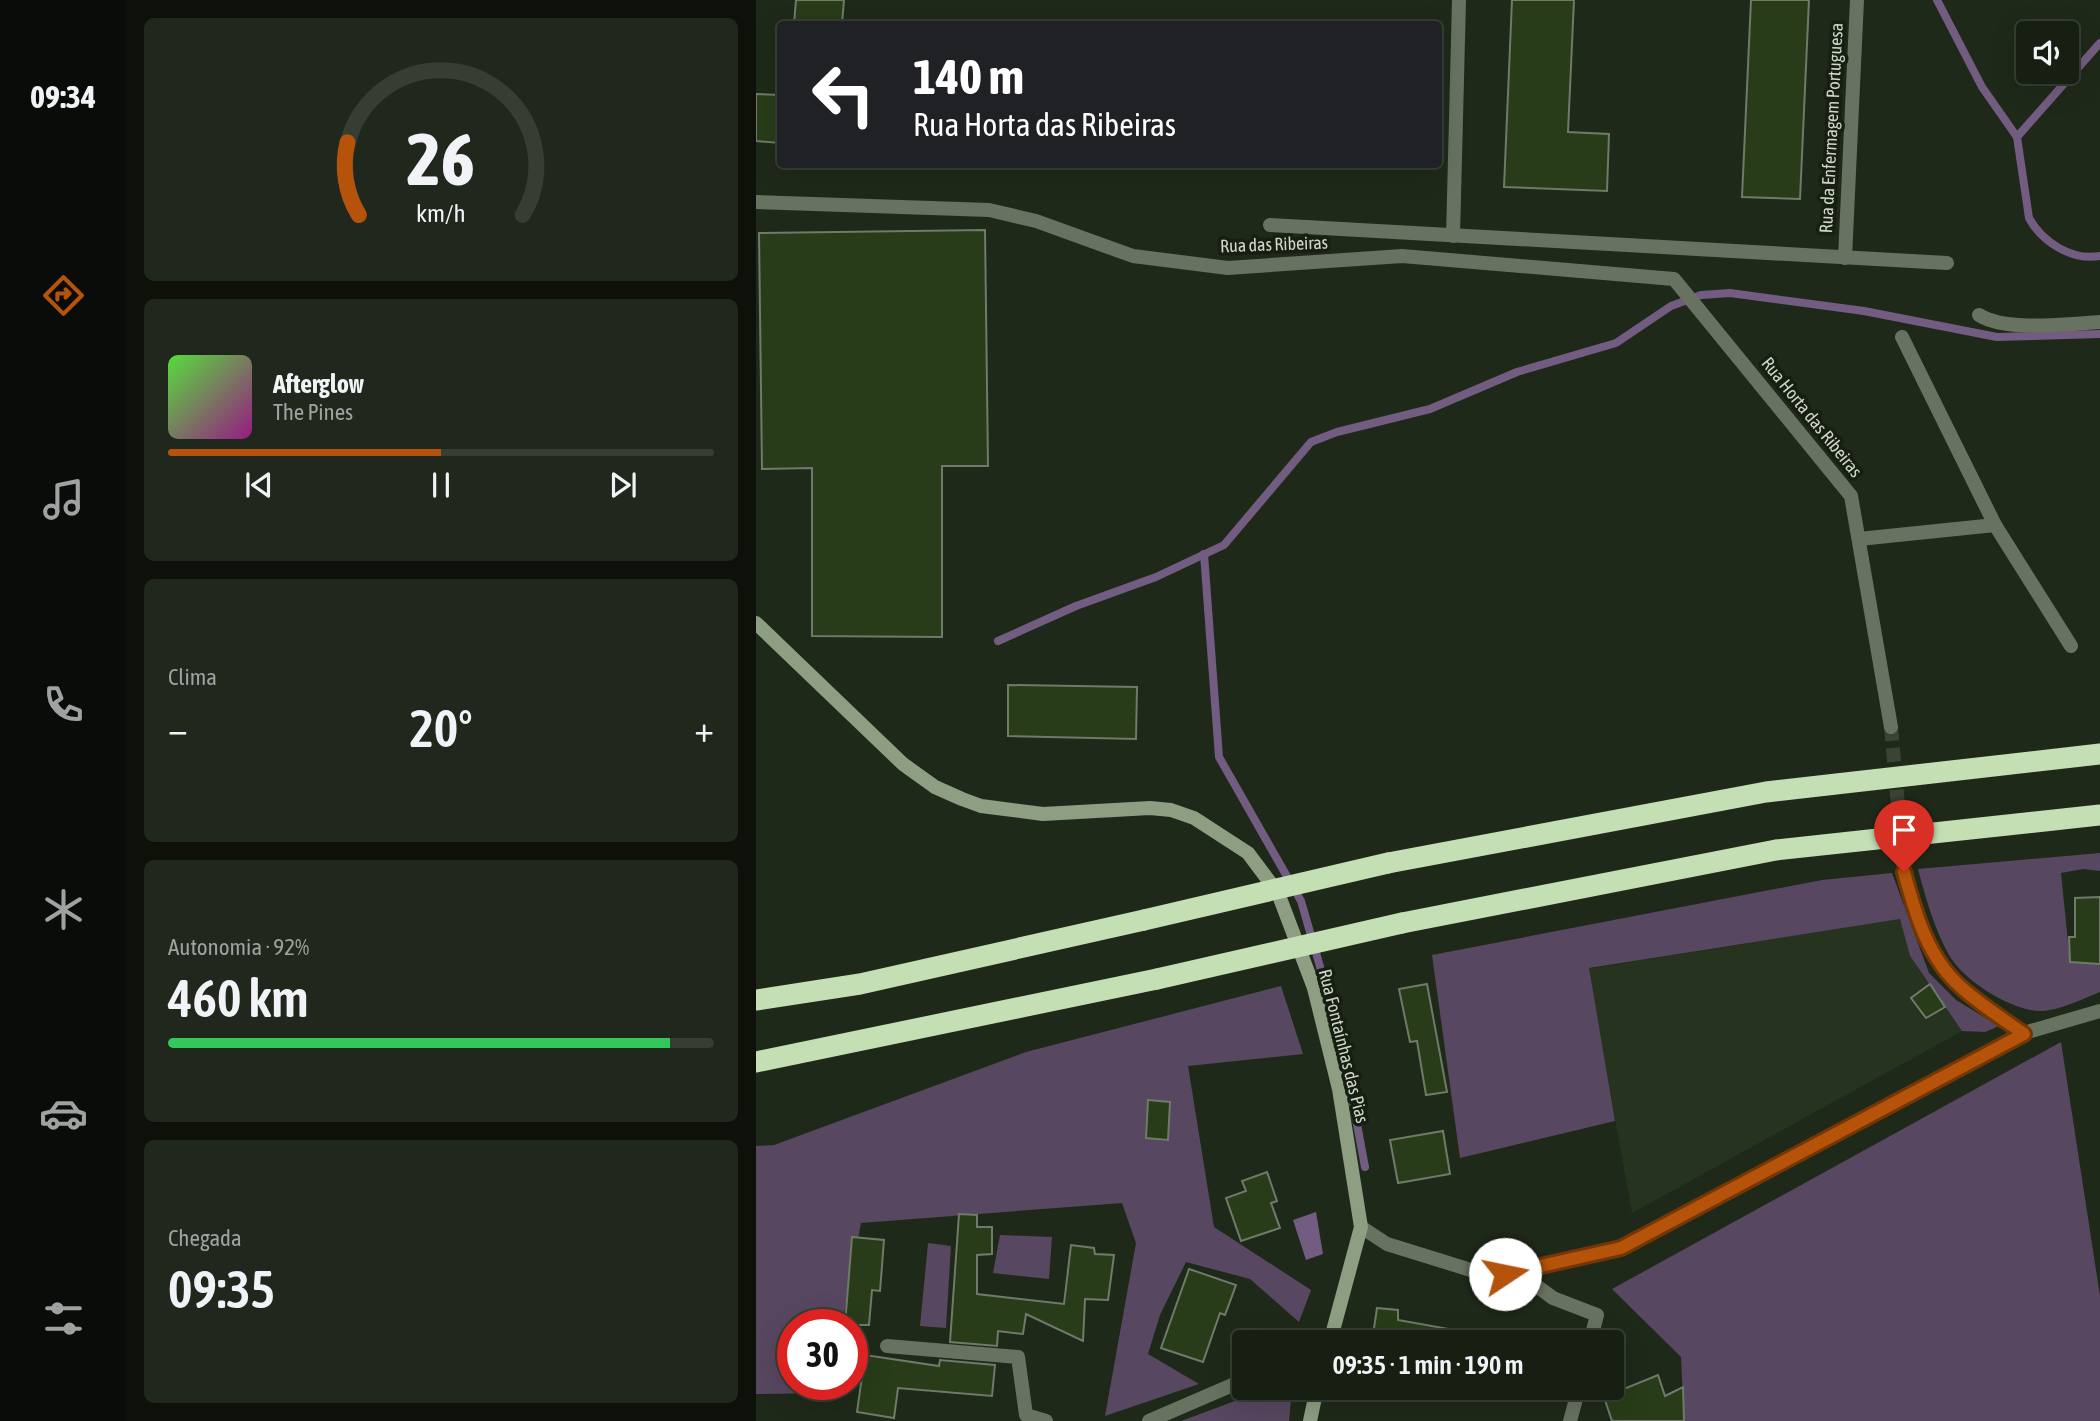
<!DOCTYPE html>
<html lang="pt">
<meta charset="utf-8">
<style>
:root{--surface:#171f13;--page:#20271c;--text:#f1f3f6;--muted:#9ea2a0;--line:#363d33;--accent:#b45309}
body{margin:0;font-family:"Asap Condensed",sans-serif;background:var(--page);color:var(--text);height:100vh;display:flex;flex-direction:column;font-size:26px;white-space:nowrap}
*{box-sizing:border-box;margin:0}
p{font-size:23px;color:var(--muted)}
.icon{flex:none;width:38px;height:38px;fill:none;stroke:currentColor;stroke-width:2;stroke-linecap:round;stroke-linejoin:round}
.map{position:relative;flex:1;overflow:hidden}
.details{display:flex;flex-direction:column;gap:18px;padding:18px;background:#0d110a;width:630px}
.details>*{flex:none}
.hud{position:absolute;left:21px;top:21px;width:665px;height:147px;border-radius:7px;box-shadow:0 7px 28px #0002,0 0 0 2px var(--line);background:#202124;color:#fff;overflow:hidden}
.buttons{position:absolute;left:1260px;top:21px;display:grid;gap:14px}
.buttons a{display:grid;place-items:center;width:63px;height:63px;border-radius:7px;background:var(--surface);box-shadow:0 7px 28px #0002,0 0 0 2px var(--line);font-size:35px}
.speed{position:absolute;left:21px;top:1309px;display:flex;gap:14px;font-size:35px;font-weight:700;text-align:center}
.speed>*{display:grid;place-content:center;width:91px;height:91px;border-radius:50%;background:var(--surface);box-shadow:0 7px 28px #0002,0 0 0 2px var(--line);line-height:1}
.speed .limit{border:10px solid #d22;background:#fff;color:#111}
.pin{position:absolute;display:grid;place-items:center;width:60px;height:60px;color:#fff;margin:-72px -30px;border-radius:50% 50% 50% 0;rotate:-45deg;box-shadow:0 0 7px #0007}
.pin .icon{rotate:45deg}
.me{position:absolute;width:77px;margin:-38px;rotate:79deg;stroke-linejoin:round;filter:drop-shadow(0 0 5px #0008)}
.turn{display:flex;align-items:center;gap:24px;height:147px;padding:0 21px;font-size:32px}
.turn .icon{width:91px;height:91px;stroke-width:2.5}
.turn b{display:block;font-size:49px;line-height:60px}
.big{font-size:52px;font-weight:600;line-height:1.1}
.details .widget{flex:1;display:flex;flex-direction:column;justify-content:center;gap:10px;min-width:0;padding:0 24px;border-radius:10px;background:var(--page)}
.details .dial{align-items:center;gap:0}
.dial svg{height:182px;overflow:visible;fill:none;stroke:var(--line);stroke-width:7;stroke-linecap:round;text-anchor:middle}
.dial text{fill:var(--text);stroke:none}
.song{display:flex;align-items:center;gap:21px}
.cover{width:84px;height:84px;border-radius:10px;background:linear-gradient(135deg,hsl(110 70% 55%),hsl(310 70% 35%))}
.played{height:7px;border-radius:4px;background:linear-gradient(90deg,var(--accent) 50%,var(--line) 50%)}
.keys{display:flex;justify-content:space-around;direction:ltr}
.heat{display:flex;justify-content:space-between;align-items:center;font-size:38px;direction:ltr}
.charge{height:10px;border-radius:5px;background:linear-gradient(90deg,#34c759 92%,var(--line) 0)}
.trip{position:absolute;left:476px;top:1330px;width:392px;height:70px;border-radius:7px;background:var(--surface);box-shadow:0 7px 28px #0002,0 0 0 2px var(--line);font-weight:600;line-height:70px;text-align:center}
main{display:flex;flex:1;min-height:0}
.dock{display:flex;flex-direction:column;width:126px;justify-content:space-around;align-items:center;background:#090c08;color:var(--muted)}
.dock .icon{width:49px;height:49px}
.dock .on{color:var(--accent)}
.dock b{font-size:32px;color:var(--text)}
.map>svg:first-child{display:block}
.built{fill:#26331f}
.green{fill:#574760}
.water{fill:#735c81}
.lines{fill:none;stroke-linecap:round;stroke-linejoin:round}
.stream{stroke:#735c81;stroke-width:8}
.building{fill:#283c19;stroke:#6f7a68;stroke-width:2}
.street-tunnel{stroke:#3a4334;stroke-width:14;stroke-dasharray:14 7;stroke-linecap:butt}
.street{stroke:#687261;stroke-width:14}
.secondary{stroke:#8d9e83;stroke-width:14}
.highway{stroke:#c5dfb5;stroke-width:21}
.highway-bridge{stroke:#c5dfb5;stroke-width:21}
.route-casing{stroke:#753606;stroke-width:18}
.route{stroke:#b45309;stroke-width:12}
.labels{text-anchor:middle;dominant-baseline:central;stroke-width:7;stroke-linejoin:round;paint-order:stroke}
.street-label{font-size:18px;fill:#d0d6cc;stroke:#161f10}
</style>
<main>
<nav class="dock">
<b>09:34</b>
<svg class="icon on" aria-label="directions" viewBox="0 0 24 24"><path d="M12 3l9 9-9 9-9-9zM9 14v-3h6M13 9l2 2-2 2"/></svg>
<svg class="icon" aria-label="music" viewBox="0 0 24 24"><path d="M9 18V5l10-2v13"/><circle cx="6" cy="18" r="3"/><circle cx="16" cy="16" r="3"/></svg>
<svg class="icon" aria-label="phone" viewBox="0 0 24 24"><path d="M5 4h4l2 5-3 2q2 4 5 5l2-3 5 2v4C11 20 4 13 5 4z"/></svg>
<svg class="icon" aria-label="climate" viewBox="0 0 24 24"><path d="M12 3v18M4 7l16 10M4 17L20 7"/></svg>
<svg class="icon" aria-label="car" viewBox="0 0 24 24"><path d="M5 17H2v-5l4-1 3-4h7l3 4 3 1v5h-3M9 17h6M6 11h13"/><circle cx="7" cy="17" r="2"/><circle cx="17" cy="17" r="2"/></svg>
<svg class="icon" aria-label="filters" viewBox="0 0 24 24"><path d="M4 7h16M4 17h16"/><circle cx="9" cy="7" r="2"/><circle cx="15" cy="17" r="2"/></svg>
</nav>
<section class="details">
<div class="widget dial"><svg viewBox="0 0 100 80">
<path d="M14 69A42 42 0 1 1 86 69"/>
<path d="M14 69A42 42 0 0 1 9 37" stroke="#b45309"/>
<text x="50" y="56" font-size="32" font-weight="700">26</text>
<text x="50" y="72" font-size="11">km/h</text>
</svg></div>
<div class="widget">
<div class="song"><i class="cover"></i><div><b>Afterglow</b><p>The Pines</p></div></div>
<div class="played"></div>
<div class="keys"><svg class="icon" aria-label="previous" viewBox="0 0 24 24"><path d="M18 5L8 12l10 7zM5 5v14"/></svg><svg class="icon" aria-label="pause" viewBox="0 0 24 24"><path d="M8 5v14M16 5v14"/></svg><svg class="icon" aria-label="next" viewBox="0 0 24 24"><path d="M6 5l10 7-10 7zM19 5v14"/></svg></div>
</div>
<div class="widget"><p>Clima</p>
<div class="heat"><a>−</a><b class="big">20°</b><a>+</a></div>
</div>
<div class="widget"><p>Autonomia · 92%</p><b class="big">460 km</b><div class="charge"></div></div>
<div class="widget"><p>Chegada</p><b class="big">09:35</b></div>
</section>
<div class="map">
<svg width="1344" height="1421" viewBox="0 0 1344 1421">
<rect width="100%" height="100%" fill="#1f2919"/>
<path class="built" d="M 1144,919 L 1154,956 L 1206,1031 L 876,1213 L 832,969 Z"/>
<g class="green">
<path d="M 1344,853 L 1344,871 L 1327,869 L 1305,873 L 1314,962 L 1344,964 L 1344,992 C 1326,999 1301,1012 1282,1011 C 1253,1009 1207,980 1193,955 C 1178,928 1170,899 1162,869 Z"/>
<path d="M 1136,873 L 1173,973 L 1200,1000 L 1243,1026 L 1229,1032 L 1206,1031 L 1154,956 L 1144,919 L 833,968 L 859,1121 L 704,1158 L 676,955 L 1066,880 Z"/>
<path d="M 525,986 L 547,1054 L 432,1066 L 458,1227 L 555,1290 L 543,1322 L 494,1279 L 430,1262 L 404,1315 L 392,1354 L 443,1384 L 349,1416 L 380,1243 L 366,1203 L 105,1223 L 86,1325 L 37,1325 L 37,1384 L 76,1384 L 74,1393 L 0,1394 L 0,1146 L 18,1145 L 270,1052 Z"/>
<path d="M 1305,1042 L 1344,1296 L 1344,1421 L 928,1421 L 925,1357 L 856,1289 Z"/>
<path d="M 244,1235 L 296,1237 L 293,1279 L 237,1273 Z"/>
<path d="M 172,1243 L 195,1246 L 190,1328 L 164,1326 Z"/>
<path d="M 514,1388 L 536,1388 L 533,1421 L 425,1421 Z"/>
</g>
<path class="water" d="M 560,1212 L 567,1254 L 550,1260 L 537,1220 Z"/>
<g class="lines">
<g class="stream">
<path d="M 1181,0 L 1226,87 L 1261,137 L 1273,218 C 1286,242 1316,261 1344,256"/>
<path d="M 1261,137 L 1344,43"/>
<path d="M 448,554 L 463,757 L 545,901 L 585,1039 L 609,1167"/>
<path d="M 242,641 L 320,606 L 400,577 L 468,545 L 555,442 L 581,432 L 674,409 L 761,372 L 860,343 L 915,306 L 945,295 L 974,293 L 1108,311 L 1241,337 L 1344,334"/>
</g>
</g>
<g class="building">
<path d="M 40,0 L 88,0 L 86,24 L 38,24 Z"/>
<path d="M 756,0 L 818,0 L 812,132 L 853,134 L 851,191 L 748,187 Z"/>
<path d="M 995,0 L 1053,0 L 1044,199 L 986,197 Z"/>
<path d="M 0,94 L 24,95 L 24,143 L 0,141 Z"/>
<path d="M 229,230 L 232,466 L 186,466 L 186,637 L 56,636 L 56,468 L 6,469 L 3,233 Z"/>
<path d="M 252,685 L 381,687 L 380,739 L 252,736 Z"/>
<path d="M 1344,897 L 1344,964 L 1314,962 L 1313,937 L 1319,937 L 1319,898 Z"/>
<path d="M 671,984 L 691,1092 L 670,1095 L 661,1041 L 654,1042 L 643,989 Z"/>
<path d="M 1174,984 L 1189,1007 L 1170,1018 L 1155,998 Z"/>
<path d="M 392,1100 L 414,1102 L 412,1140 L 390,1138 Z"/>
<path d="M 687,1131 L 694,1174 L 642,1183 L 634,1140 Z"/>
<path d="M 511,1172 L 521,1201 L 515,1203 L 524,1228 L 485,1241 L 470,1198 L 490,1191 L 486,1181 Z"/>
<path d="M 203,1214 L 221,1215 L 221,1227 L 236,1227 L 236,1254 L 221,1255 L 221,1294 L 308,1304 L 315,1245 L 338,1248 L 339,1254 L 358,1255 L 352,1300 L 329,1299 L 327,1341 L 270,1314 L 267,1334 L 242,1331 L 241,1346 L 194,1342 Z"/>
<path d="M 96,1237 L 128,1240 L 124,1291 L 116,1290 L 113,1325 L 89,1325 Z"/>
<path d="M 433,1269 L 480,1285 L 469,1315 L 464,1313 L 447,1362 L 405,1348 Z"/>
<path d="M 621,1308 L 642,1310 L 642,1320 L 704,1331 L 703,1342 L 616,1342 Z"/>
<path d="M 109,1355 L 183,1366 L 184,1360 L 239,1365 L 236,1396 L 142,1388 L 138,1418 L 101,1412 Z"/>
<path d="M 902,1375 L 909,1396 L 927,1387 L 928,1421 L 856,1421 L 848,1397 Z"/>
</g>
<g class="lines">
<path class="street-tunnel" d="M 1135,727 L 1148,872"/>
<g class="street">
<path d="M 0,202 L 233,210 L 280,221 L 377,256 L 472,268 L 646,256 L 918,279 L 1095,496 L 1135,727"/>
<path d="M 514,225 L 1191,263"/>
<path d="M 697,236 L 703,0"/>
<path d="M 1089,258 L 1101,0"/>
<path d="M 1223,315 C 1250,332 1311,324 1344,322"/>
<path d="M 1146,337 L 1239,525"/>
<path d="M 1103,539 L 1239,525 L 1315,646"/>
<path d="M 1148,872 C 1159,912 1172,959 1205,988 C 1225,1005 1247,1019 1268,1033"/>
<path d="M 605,1227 L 631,1244 L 734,1276 L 763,1273 L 865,1247 L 1268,1033 L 1344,1011"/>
<path d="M 763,1273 L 797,1298 L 841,1315 L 834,1342"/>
<path d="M 131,1346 L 262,1357 L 270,1415 L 290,1421"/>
<path d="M 393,1421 L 488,1380"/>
<path d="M 814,1421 L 823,1388"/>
</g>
<g class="secondary">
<path d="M 0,623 L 147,764 L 179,787 L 206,799 L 225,806 L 287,814 L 394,808 L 415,810 L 438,818 L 492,853 L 522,893 L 558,988 L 583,1089 L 605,1227 L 574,1342"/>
<path d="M 554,1421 L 561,1388"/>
</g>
<g class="highway">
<path d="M 632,863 L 1010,792 L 1344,754"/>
<path d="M 646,923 L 1020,850 L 1344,815"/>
<path d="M 0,1000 L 104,984 L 388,920"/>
<path d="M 0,1062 L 401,979"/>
</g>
<g class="highway-bridge">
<path d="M 388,920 L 632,863"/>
<path d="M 401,979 L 646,923"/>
</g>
</g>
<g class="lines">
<defs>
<path id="route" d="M 749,1274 L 865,1248 L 1268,1034 C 1247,1019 1225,1005 1206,988 C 1172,959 1159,913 1148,872"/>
</defs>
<use href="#route" class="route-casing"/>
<use href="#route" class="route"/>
</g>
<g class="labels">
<g class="street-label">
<text transform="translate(1075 128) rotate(-87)">Rua da Enfermagem Portuguesa</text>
<text transform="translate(518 244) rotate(-2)">Rua das Ribeiras</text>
<text transform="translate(1056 417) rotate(51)">Rua Horta das Ribeiras</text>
<text transform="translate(588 1046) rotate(76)">Rua Fontaínhas das Pias</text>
</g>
</g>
</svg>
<div class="buttons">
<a><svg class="icon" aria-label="sound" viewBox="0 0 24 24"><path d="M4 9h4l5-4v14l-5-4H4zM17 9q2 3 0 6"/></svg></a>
</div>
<div class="speed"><div class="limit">30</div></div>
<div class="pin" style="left:1148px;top:872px;background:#d93025"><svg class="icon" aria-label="arrive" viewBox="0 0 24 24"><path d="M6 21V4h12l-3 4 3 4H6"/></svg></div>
<svg class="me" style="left:749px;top:1274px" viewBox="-20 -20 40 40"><circle r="19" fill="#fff"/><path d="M0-13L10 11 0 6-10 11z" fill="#b45309"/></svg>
<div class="trip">09:35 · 1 min · 190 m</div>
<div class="hud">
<div class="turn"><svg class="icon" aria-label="left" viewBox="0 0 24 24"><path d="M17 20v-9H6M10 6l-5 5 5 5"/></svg><div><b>140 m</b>Rua Horta das Ribeiras</div></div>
</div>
</div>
</main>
